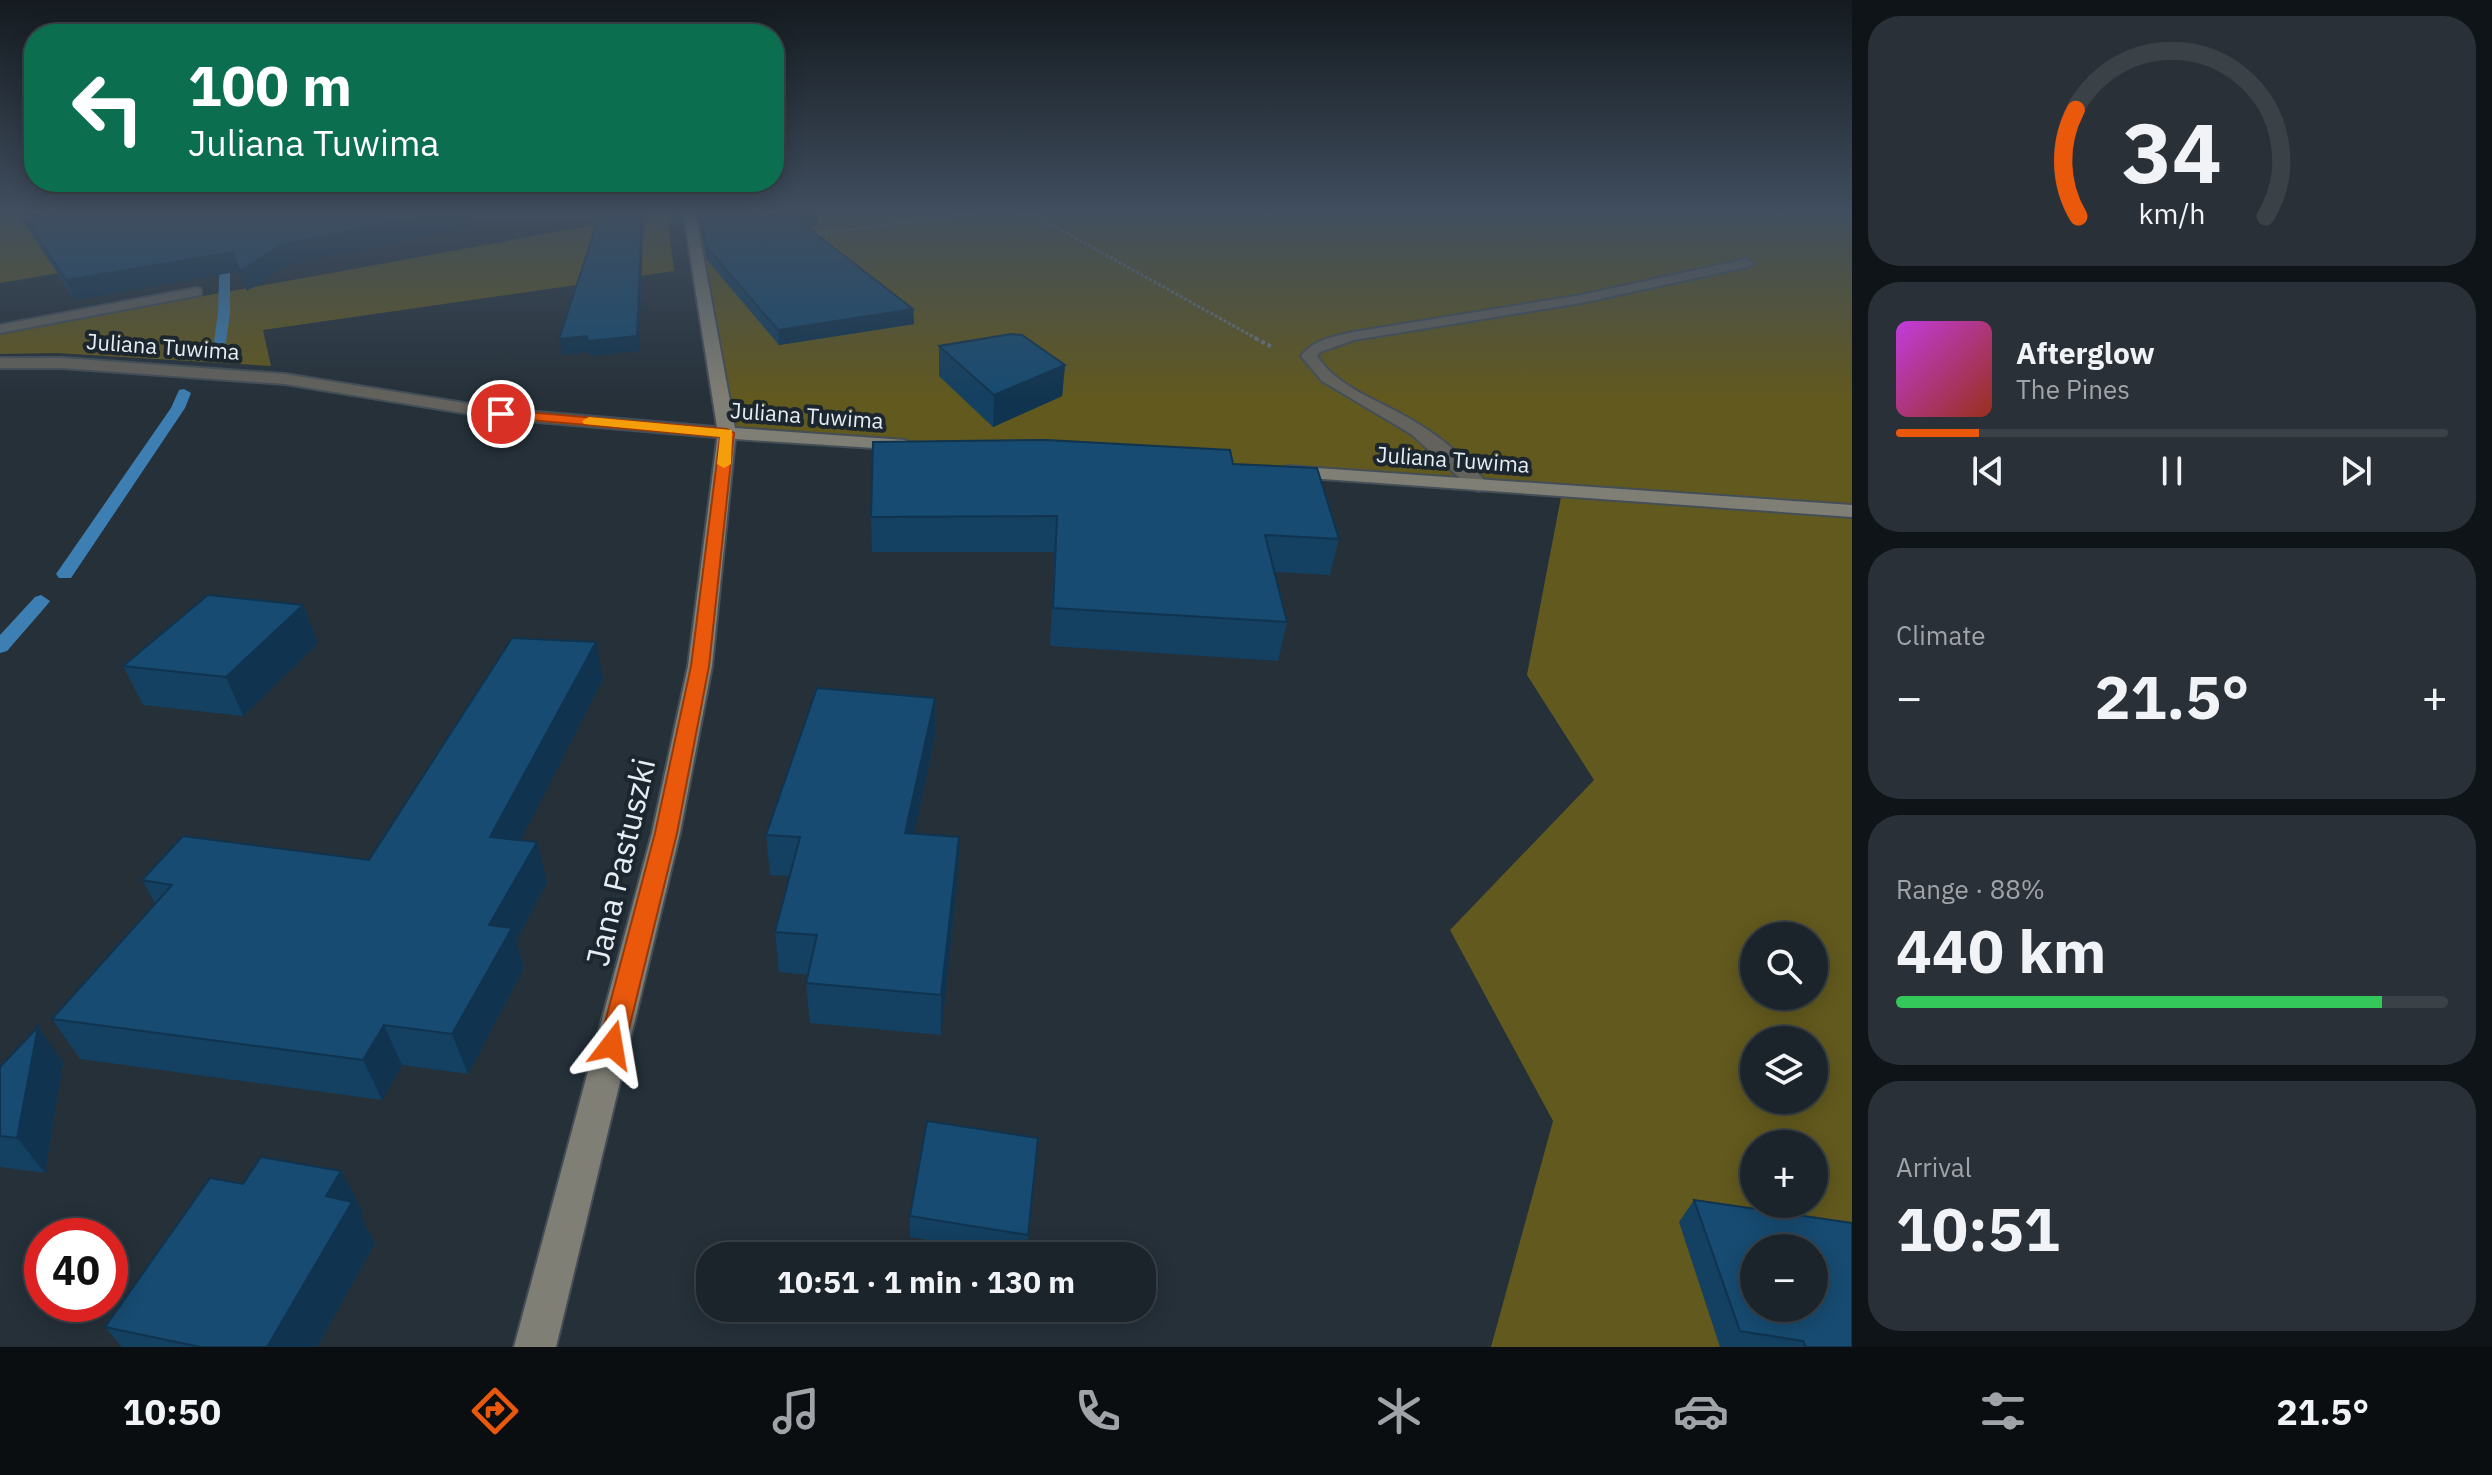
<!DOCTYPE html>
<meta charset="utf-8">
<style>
:root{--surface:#1c242b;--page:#293037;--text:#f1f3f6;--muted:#a0a4a9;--line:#3a4147;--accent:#ea580c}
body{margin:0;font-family:"IBM Plex Sans",sans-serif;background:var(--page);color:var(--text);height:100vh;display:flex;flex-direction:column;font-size:30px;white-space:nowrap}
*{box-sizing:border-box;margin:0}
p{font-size:26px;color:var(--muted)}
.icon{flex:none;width:44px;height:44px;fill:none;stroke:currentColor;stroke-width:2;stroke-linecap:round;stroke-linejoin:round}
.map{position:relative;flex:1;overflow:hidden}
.details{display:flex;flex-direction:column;gap:16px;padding:16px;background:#0f1418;width:640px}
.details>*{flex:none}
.guide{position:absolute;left:24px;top:24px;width:760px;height:168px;border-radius:32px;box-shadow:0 4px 20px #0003,0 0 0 2px var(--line);background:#0b6e4f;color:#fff;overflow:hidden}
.controls{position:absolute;left:1740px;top:922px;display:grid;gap:16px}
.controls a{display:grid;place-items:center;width:88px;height:88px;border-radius:50%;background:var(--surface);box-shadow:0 4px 20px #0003,0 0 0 2px var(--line);font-size:40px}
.speed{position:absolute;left:24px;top:1218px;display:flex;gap:16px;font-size:40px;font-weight:700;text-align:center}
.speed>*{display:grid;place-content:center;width:104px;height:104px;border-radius:50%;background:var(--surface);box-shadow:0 4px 20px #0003,0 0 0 2px var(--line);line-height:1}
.speed .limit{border:12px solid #d22;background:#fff;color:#111}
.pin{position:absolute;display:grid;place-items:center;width:68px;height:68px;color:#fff;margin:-34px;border:4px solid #fff;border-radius:50%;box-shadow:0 2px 8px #0007}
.me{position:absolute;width:88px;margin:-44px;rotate:14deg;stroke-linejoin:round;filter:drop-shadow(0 0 6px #0008)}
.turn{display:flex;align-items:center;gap:28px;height:168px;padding:0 32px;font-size:36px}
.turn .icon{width:104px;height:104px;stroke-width:2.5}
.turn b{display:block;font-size:56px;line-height:68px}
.big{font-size:60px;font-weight:700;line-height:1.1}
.details .card{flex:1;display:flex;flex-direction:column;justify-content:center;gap:12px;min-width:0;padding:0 28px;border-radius:32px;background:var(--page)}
.details .dial{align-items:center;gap:0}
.dial svg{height:208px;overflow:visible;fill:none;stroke:var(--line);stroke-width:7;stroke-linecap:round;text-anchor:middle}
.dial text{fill:var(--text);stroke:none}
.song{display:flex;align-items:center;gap:24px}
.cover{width:96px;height:96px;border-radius:12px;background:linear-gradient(135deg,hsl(290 70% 55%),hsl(10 70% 35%))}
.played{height:8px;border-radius:4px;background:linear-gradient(90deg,var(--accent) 15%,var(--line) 15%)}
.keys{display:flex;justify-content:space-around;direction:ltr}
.heat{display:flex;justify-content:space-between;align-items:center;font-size:44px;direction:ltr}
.charge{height:12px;border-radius:6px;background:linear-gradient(90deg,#34c759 88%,var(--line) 0)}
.trip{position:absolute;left:696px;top:1242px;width:460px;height:80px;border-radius:32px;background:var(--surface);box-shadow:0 4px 20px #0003,0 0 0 2px var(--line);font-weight:700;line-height:80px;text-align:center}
.dock{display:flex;height:128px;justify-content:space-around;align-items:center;background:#0b0e11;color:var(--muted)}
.dock .icon{width:56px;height:56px}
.dock .on{color:var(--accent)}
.dock b{font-size:36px;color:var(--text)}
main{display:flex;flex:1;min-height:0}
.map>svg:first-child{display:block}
.green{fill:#62591e;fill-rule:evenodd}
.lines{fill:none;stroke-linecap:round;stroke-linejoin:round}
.stream{fill:#3d7fb3;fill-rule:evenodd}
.lane-casing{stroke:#444e57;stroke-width:4}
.street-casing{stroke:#444e57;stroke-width:4}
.secondary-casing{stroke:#444e57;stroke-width:4}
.path-far1{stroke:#6d767e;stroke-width:3;stroke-dasharray:3 2;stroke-linecap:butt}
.path{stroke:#6d767e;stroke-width:4;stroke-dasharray:4 3;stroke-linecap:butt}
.lane{fill:#63625c;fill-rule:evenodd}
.street{fill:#63625c;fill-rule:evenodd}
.secondary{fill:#807f75;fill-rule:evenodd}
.wall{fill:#144061}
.shaded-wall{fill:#10344f}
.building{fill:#174b71;stroke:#10344f;stroke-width:2;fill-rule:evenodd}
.route{fill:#ea580c;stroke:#983908;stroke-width:2}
.slow{fill:#f59e0b}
.labels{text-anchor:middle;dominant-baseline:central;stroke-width:8;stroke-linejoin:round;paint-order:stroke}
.far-street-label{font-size:22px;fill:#e6edf3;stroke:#1c262f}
.near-street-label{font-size:32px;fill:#e6edf3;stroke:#1c262f}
</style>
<main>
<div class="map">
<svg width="1852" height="1347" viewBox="0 0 1852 1347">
<rect width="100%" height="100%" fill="#253039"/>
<g class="green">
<path d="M 17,211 L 93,267 L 0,283 L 0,214 Z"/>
<path d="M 694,211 L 1852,211 L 1852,1347 L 1491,1347 L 1553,1121 L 1450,930 L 1594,780 L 1527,675 L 1561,497 L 727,439 ZM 1754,936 L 1814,936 L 1814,996 L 1754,996 ZM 1754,1040 L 1814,1040 L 1814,1100 L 1754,1100 ZM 1754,1144 L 1814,1144 L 1814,1204 L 1754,1204 ZM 1754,1248 L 1814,1248 L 1814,1308 L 1754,1308 Z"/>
<path d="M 667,212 L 674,271 L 263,330 L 271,366 L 56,353 L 0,354 L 0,333 Z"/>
</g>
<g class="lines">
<g class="stream">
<path d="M 225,246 L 230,249 L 230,313 L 224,356 L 218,360 L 212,356 L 218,313 L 220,249 Z"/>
<path d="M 184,389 L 191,393 L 185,408 L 71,578 L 59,578 L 56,574 L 171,408 L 179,390 Z"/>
<path d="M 41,595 L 50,601 L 47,605 L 7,651 L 0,653 L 0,635 L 35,597 Z"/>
</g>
<defs>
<g id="lane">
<path d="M 1746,259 L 1753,263 L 1751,266 L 1581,303 L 1354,340 L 1320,352 L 1317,356 C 1337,386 1373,398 1403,415 C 1433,431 1467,457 1488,485 L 1479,491 L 1472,489 L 1411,434 L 1322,381 L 1301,356 C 1314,339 1333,337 1353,332 L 1581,295 Z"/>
<path d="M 196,288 L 201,289 L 201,295 L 0,333 L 0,325 Z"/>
</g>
<path id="street" d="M 0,358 L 63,358 L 285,374 L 501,409 L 727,428 L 736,433 L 727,438 L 501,419 L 285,384 L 63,368 L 0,368 Z"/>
<g id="secondary">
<path d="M 683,211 L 695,211 L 735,428 L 905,440 L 914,445 L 905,450 L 735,439 L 712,666 L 680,833 L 556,1347 L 514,1347 L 652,833 L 688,666 L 718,433 Z"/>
<path d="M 1288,466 L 1852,505 L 1852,517 L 1281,476 L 1279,472 Z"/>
</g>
</defs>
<use href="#lane" class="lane-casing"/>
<use href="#street" class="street-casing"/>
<use href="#secondary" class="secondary-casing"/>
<g class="path-far1">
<path d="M 1001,211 L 1036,216 L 1259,340"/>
<path d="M 810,235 L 996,211"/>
</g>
<path class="path" d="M 1255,338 L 1272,347"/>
<use href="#lane" class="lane"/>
<use href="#street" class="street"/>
<use href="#secondary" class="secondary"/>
</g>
<g class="wall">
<path d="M 16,211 L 471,211 L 472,227 L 289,264 L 247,291 L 240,271 L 75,300 Z"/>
<path d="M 666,211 L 681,211 L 683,232 Z"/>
<path d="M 697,211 L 814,211 L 817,214 L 818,226 L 808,228 L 913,309 L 914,324 L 779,345 L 707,260 Z"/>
<path d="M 939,346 L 1065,365 L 1062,396 L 993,427 L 939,376 Z"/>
<path d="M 1233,464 L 1339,539 L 1330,575 L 1275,572 L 1287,622 L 1278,661 L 1050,646 L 1054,552 L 872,552 L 871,517 Z"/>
<path d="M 303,605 L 318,643 L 243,716 L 143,705 L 123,666 Z"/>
<path d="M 603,679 L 520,841 L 547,882 L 516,941 L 524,968 L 468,1074 L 402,1065 L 382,1100 L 80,1059 L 52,1019 L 155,903 L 142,880 L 369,860 Z"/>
<path d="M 935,736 L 914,834 L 959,837 L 958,877 L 941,1035 L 810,1023 L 806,983 L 808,975 L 779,972 L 775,932 L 790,876 L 770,875 L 766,835 Z"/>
<path d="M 63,1062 L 45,1173 L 0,1167 L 0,1067 Z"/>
<path d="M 1038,1138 L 1026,1256 L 910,1237 L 910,1216 Z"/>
<path d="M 1694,1200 L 1852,1347 L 1720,1347 L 1679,1222 Z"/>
<path d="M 363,1212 L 361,1217 L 375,1243 L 317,1347 L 122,1347 L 105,1327 Z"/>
</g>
<g class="shaded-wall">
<path d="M 455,211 L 471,211 L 472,227 L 289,264 L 247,291 L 240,271 L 283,244 Z"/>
<path d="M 642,211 L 644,211 L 639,351 L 590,356 L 588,341 Z"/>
<path d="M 817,214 L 818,226 L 795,230 L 794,217 Z"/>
<path d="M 233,252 L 240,271 L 75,300 L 66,280 Z"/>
<path d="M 913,309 L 914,324 L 779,345 L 778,330 Z"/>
<path d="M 587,336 L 590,352 L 562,355 L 559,339 Z"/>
<path d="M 1065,365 L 1062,396 L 993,427 L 994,395 Z"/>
<path d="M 303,605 L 318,643 L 243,716 L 226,677 Z"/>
<path d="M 596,642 L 603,679 L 502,877 L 490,837 Z"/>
<path d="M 935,698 L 935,736 L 906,873 L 905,833 Z"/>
<path d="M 959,837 L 958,877 L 941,1035 L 941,995 Z"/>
<path d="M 537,842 L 547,882 L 516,941 L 524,968 L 468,1074 L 452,1034 L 489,925 Z"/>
<path d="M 384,1025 L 402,1065 L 382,1100 L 363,1060 Z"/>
<path d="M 38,1027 L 63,1062 L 45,1173 L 17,1138 Z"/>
<path d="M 341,1171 L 363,1212 L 361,1217 L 375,1243 L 317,1347 L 267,1347 L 326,1196 Z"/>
</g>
<g class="building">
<path d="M 20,211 L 455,211 L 283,244 L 240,271 L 233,252 L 66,280 Z"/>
<path d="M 601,211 L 642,211 L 637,336 L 588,341 L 587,336 L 559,339 Z"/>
<path d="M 675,211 L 681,211 L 682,219 Z"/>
<path d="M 699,211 L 814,211 L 817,214 L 794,217 L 913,309 L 778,330 L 706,246 Z"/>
<path d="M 1011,334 L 1022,335 L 1065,365 L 994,395 L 939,346 Z"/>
<path d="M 1046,440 L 1230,450 L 1233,464 L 1317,468 L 1339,539 L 1265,535 L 1287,622 L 1053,608 L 1057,516 L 871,517 L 873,442 Z"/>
<path d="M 208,595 L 303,605 L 226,677 L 123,666 Z"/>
<path d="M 512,638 L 596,642 L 490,837 L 537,842 L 489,925 L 512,928 L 452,1034 L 384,1025 L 363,1060 L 52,1019 L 172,885 L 142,880 L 183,836 L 369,860 Z"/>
<path d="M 817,688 L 935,698 L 905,833 L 959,837 L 941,995 L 806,983 L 817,935 L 775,932 L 800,837 L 766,835 Z"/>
<path d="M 38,1027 L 17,1138 L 0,1136 L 0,1067 Z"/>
<path d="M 927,1121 L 1038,1138 L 1028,1235 L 910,1216 Z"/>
<path d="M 261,1157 L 341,1171 L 326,1196 L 352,1202 L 267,1347 L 200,1347 L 105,1327 L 210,1178 L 243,1184 Z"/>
<path d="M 1694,1200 L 1852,1223 L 1852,1347 L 1806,1347 L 1803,1341 L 1740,1331 ZM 1754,1248 L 1814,1248 L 1814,1308 L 1754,1308 Z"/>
</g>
<linearGradient id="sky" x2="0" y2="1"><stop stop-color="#141a1f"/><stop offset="0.53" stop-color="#404e5f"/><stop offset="1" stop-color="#404e5f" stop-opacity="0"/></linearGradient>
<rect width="1852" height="400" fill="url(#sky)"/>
<path class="route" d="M 501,410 L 727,429 L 734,433 L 709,666 L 677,833 L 625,1045 L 621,1053 L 612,1056 L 603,1053 L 599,1045 L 655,833 L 691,666 L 720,437 L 496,417 L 496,411 Z"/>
<path class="slow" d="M 589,417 L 732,430 L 731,464 L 724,468 L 717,464 L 720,437 L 584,424 L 582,421 Z"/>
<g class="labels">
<g class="far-street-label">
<text transform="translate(163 346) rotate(4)">Juliana Tuwima</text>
<text transform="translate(807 415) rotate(4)">Juliana Tuwima</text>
<text transform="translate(1453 459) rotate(4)">Juliana Tuwima</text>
</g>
<g class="near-street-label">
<text transform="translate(620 862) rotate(-77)">Jana Pastuszki</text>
</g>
</g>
</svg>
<div class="controls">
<a><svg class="icon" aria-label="search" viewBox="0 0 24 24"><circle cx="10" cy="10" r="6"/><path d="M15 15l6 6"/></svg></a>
<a><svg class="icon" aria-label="layers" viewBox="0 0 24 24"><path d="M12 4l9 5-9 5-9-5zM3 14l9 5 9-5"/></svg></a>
<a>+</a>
<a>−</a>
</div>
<div class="speed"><div class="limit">40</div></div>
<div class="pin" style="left:501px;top:414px;background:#d93025"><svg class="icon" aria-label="arrive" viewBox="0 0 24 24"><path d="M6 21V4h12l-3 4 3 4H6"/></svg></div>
<svg class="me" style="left:612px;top:1045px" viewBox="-20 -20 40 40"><path d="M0-17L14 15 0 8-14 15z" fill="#ea580c" stroke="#fff" stroke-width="4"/></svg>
<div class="trip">10:51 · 1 min · 130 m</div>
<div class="guide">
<div class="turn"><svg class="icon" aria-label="left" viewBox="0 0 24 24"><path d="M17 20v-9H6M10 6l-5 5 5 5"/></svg><div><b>100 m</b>Juliana Tuwima</div></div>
</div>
</div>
<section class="details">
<div class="card dial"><svg viewBox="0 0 100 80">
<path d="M14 69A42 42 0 1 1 86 69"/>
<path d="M14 69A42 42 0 0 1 13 28" stroke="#ea580c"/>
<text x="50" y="56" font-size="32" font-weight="700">34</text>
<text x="50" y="72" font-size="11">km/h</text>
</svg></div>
<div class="card">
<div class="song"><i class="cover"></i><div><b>Afterglow</b><p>The Pines</p></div></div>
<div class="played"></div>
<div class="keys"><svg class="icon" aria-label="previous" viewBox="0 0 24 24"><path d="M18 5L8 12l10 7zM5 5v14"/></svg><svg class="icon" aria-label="pause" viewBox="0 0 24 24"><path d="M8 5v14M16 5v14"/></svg><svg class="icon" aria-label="next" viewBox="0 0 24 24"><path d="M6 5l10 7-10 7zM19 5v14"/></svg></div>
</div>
<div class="card"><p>Climate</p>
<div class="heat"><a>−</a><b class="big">21.5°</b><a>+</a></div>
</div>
<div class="card"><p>Range · 88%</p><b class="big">440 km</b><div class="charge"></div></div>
<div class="card"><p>Arrival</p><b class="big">10:51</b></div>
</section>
</main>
<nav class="dock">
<b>10:50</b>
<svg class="icon on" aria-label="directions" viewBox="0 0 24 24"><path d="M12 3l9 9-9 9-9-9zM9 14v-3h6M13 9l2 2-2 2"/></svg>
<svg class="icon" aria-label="music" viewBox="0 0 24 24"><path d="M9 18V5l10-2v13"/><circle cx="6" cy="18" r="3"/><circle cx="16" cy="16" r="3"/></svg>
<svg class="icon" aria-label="phone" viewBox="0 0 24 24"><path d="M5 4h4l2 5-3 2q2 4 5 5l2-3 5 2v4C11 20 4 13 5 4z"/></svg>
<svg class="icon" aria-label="climate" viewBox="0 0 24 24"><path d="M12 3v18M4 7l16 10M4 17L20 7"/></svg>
<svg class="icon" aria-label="car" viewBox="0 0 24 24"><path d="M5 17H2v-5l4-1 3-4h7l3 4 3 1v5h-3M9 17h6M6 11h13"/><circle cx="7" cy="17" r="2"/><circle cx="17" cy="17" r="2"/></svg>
<svg class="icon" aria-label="filters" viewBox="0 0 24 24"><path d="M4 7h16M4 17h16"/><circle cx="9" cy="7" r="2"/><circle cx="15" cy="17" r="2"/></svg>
<b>21.5°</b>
</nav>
